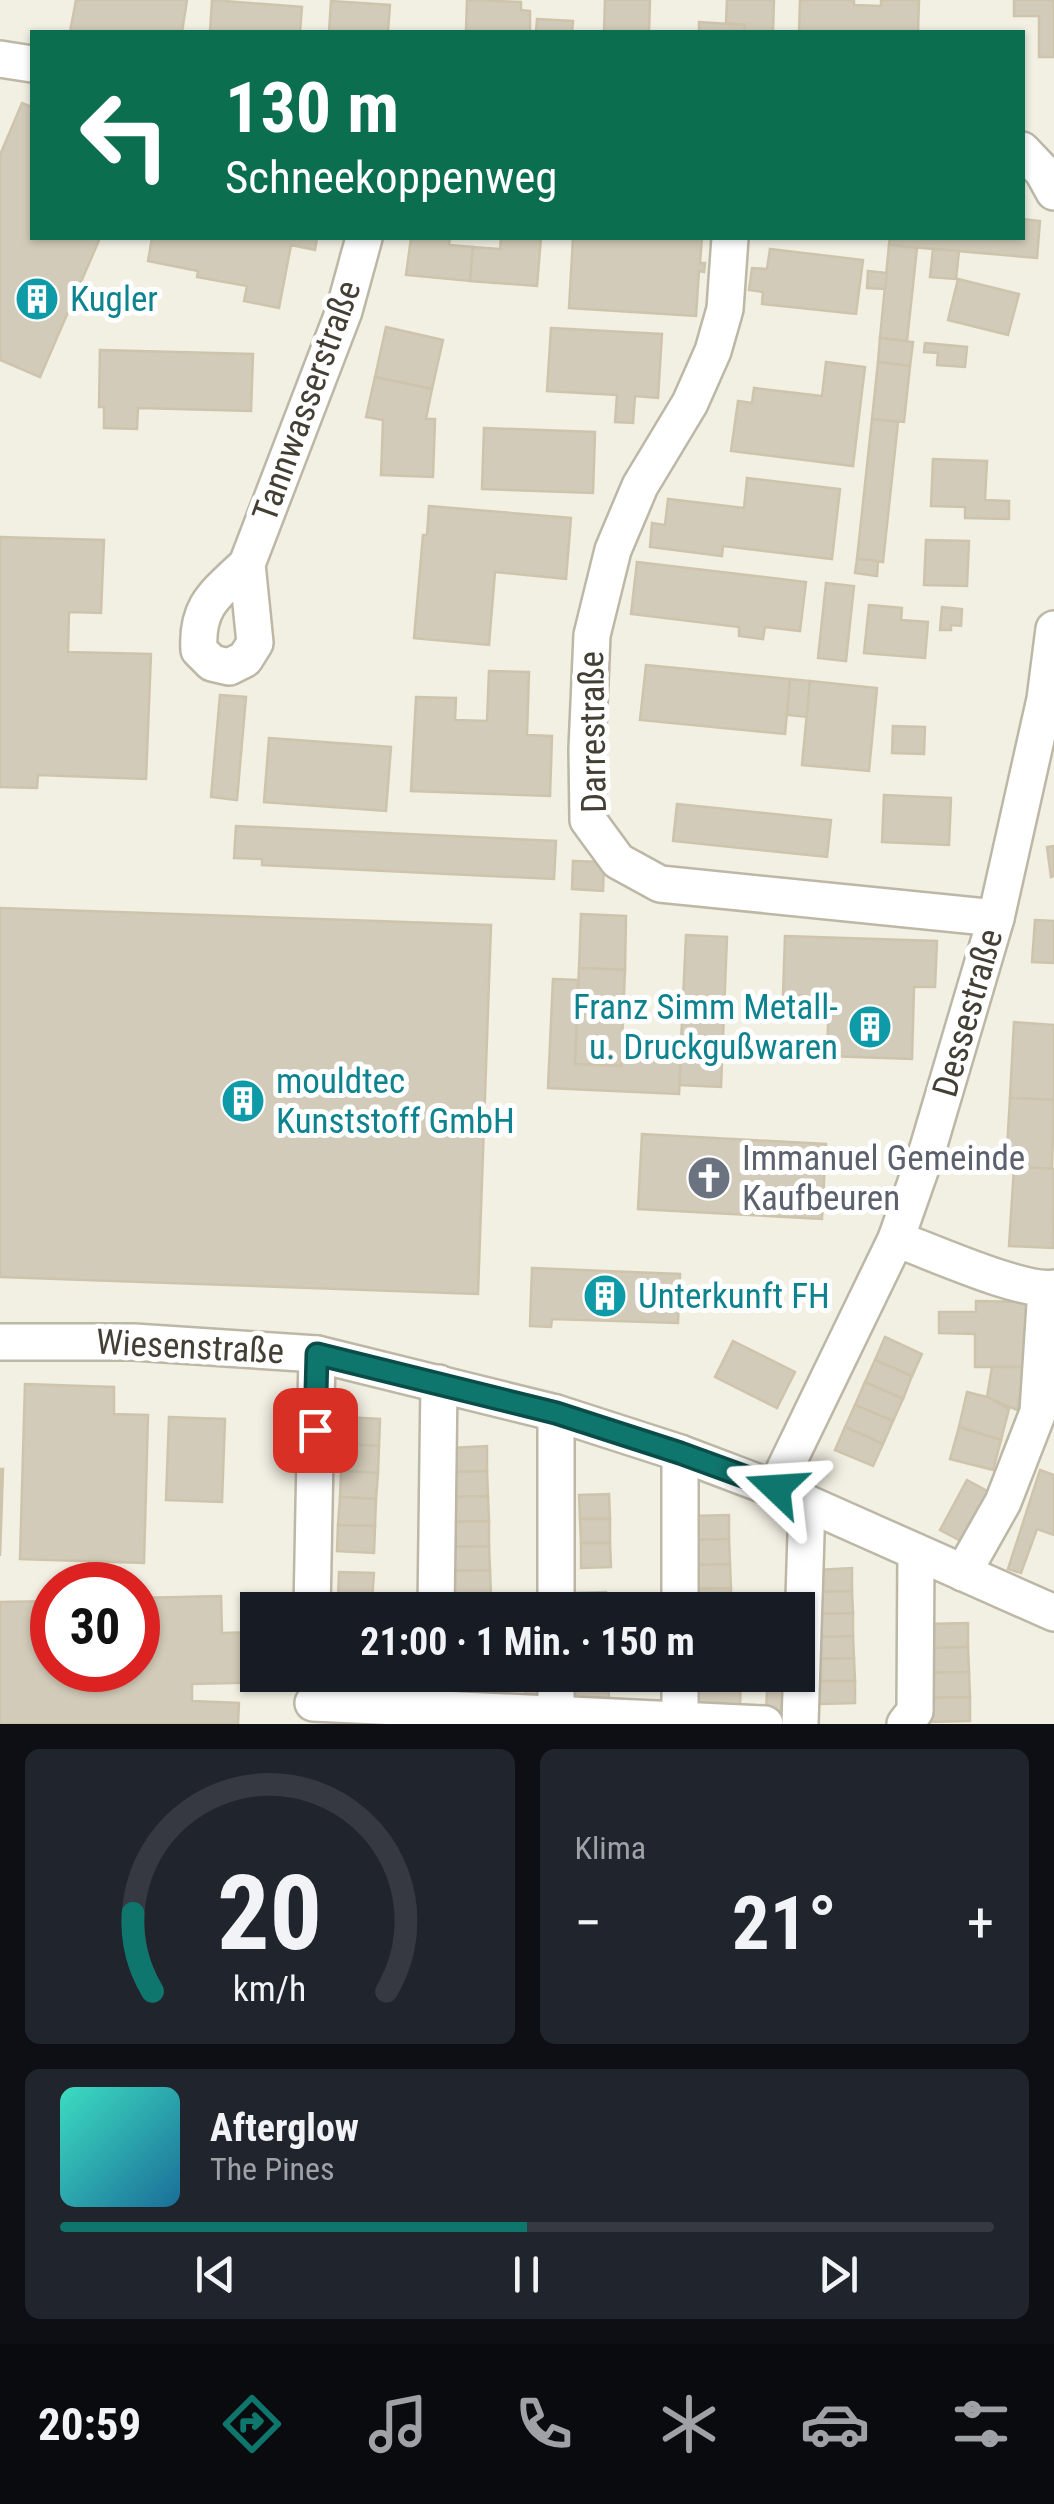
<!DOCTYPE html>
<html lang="de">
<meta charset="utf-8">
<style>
:root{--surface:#171b24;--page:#20242c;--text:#f1f3f6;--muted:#9ea1a6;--line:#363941;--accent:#0f766e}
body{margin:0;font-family:"Roboto Condensed",sans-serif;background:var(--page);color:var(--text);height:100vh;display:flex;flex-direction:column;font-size:38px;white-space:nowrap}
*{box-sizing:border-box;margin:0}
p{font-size:32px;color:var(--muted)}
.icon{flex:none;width:55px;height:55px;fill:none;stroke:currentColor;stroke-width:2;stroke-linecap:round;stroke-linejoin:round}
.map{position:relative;height:1724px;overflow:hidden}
.side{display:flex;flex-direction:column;gap:25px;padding:25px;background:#0d0f14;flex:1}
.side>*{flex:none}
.banner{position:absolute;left:30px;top:30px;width:995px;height:210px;border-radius:0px;box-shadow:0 2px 8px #0004;background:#0b6e4f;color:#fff;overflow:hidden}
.speed{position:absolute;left:30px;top:1562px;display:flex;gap:20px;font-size:50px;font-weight:700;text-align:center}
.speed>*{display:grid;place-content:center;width:130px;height:130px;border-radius:50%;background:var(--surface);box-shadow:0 2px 8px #0004;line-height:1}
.speed .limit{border:15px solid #d22;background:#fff;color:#111}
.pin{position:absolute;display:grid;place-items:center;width:85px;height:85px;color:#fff;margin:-42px;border-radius:20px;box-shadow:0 5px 15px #0006}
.me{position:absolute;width:110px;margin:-55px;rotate:290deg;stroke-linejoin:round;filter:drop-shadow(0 0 8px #0008)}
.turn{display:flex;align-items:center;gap:35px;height:210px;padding:0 30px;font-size:45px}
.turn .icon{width:130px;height:130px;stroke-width:2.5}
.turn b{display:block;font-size:70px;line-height:85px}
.big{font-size:75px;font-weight:700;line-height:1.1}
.side .widget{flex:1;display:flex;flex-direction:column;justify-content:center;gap:15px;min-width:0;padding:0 35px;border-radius:15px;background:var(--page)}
.side .dial{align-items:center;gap:0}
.dial svg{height:260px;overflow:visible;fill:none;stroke:var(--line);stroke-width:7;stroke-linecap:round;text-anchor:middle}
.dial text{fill:var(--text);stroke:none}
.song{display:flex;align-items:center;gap:30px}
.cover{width:120px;height:120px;border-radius:15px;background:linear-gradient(135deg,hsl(170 70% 55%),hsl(200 70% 35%))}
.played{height:10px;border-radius:5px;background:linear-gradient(90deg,var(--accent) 50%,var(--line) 50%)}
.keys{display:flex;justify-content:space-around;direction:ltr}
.heat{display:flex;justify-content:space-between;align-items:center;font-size:55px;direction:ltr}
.side .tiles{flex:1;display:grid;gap:25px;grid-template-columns:1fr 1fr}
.widget:last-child{grid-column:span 2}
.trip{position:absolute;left:240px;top:1592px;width:575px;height:100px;border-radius:0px;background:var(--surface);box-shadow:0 2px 8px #0004;font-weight:700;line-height:100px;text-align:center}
.dock{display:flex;height:160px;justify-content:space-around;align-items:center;background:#090b0e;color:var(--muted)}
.dock .icon{width:70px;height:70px}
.dock .active{color:var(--accent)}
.dock b{font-size:45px;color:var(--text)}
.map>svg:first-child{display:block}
.building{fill:#d3cbb9;stroke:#cec4ac;stroke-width:2.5}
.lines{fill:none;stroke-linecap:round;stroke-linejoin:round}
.minor-casing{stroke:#bdb7a6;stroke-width:40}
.minor{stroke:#fff;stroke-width:35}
.route-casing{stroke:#0a4d48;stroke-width:25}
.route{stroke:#0f766e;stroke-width:18}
.labels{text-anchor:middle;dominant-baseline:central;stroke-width:10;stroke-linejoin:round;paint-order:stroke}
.culture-label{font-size:35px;fill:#0d838f;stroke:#fff;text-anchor:start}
.street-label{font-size:35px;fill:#443f34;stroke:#fff}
.worship-label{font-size:35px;fill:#5b616d;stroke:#fff;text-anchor:start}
</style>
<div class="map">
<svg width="1054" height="1724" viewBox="0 0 1054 1724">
<rect width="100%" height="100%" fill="#f2efe3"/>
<g class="building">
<path d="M 76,0 L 187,0 L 182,32 L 70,32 Z"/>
<path d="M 212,0 L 302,7 L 300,32 L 210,32 Z"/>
<path d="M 467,0 L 521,2 L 521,10 L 530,11 L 530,32 L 466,32 Z"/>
<path d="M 605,0 L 650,0 L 649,32 L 604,32 Z"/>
<path d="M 727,0 L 774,0 L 773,32 L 744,32 L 745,25 L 726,23 Z"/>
<path d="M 800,0 L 854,0 L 854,5 L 881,6 L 881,0 L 919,0 L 918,32 L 799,32 Z"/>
<path d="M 1014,0 L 1054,0 L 1054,57 L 1039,57 L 1039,16 L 1014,16 Z"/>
<path d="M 331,1 L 390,5 L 388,32 L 329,32 Z"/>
<path d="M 537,19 L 573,21 L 572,32 L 536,32 Z"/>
<path d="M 699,22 L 745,25 L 744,32 L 699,32 Z"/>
<path d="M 22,103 L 32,107 L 32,238 L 100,238 L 40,377 L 0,360 L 0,155 Z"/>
<path d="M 1022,219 L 1040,221 L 1037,258 L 889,245 L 890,238 L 1022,238 Z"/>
<path d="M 152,238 L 317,238 L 315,250 L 291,245 L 279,308 L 244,301 L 247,286 L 197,277 L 198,271 L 148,261 Z"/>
<path d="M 411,238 L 450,238 L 449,245 L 473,247 L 470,281 L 406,275 Z"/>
<path d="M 501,238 L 541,238 L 537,286 L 470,281 L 473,247 L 500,249 Z"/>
<path d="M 573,238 L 702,238 L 700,263 L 705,263 L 704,272 L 699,271 L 696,316 L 569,308 Z"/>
<path d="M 889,245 L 917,248 L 907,341 L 880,338 Z"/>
<path d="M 770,249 L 863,260 L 856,314 L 762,304 L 763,292 L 749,290 L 752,268 L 767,269 Z"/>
<path d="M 933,249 L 959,251 L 956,279 L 930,277 Z"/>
<path d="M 868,271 L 887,273 L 885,289 L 867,288 Z"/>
<path d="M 958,279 L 1019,294 L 1008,335 L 948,320 Z"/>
<path d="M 386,327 L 443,340 L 432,389 L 375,377 Z"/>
<path d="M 551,328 L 662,334 L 658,398 L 635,396 L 633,423 L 615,422 L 617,395 L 547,391 Z"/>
<path d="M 880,338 L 913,342 L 910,366 L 878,362 Z"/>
<path d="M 925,343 L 967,347 L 965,367 L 937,365 L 938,353 L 924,352 Z"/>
<path d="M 100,350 L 253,354 L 251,411 L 138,408 L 137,429 L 104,428 L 104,407 L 99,407 Z"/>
<path d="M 826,362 L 865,367 L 853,466 L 731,451 L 738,401 L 752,403 L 754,388 L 822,396 Z"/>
<path d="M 878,362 L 910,366 L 904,422 L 872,419 Z"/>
<path d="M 375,377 L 432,389 L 426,419 L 435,419 L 433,477 L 381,475 L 383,420 L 366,417 Z"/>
<path d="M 872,419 L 898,422 L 883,562 L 857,559 Z"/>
<path d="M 484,428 L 595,432 L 593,493 L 482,489 Z"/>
<path d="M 933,459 L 987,461 L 985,500 L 1009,501 L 1009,519 L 965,518 L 965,507 L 931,506 Z"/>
<path d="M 747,478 L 840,489 L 832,559 L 723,546 L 722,556 L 650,547 L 652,523 L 665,525 L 668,499 L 744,508 Z"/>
<path d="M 429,506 L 571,518 L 566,579 L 495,572 L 489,645 L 414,638 L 423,535 L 427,535 Z"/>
<path d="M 0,537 L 104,540 L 101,613 L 69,612 L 68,652 L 151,654 L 146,779 L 38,775 L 37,788 L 0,787 Z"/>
<path d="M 926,540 L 969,541 L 967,586 L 924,585 Z"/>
<path d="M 857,559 L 878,561 L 877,576 L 855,573 Z"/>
<path d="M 637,562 L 806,582 L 800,631 L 765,627 L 763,639 L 739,636 L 739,627 L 631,614 Z"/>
<path d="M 826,583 L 854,586 L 846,661 L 818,658 Z"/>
<path d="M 869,605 L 902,608 L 901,620 L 928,622 L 925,658 L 864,653 Z"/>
<path d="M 942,607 L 962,609 L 961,626 L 951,625 L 951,630 L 940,630 Z"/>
<path d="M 646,665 L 790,679 L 785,734 L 640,720 Z"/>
<path d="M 489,671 L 529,672 L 527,735 L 552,736 L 550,796 L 411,791 L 416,697 L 456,698 L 455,720 L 487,721 Z"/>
<path d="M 790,679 L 810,681 L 807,717 L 787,715 Z"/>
<path d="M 810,681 L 877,688 L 869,771 L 802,765 Z"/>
<path d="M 220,695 L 246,697 L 237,800 L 211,797 Z"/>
<path d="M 893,726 L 925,727 L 924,754 L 892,753 Z"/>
<path d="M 269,738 L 391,747 L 386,811 L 264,802 Z"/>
<path d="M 884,795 L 951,798 L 949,845 L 882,842 Z"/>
<path d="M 677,804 L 831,820 L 827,857 L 673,841 Z"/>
<path d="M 236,826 L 556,841 L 554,879 L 262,865 L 262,859 L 234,858 Z"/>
<path d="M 1054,846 L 1054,876 L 1051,877 L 1047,847 Z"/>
<path d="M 573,861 L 604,862 L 603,891 L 572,889 Z"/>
<path d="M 0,908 L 491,925 L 478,1294 L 0,1277 Z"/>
<path d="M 581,914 L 626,916 L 625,970 L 579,968 Z"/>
<path d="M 1035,920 L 1054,921 L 1054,963 L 1032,962 Z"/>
<path d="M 686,935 L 727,937 L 721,1087 L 679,1085 Z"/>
<path d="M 785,936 L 937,941 L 935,987 L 914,987 L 912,1059 L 827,1056 L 829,997 L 783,995 Z"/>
<path d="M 579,968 L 625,970 L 621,1066 L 575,1064 Z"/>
<path d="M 553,979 L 578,980 L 575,1064 L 621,1066 L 622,1050 L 681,1052 L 679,1094 L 548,1088 Z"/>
<path d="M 1014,1022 L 1054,1025 L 1054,1100 L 1010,1098 Z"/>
<path d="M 1010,1098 L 1054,1100 L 1052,1169 L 1006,1166 Z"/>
<path d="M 642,1134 L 826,1144 L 822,1219 L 638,1209 Z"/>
<path d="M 1014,1167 L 1054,1169 L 1053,1248 L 1009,1246 Z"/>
<path d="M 532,1268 L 680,1274 L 678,1323 L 552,1319 L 551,1327 L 530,1326 Z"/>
<path d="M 976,1301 L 1027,1302 L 1027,1367 L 975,1367 L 975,1334 L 939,1333 L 939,1312 L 976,1312 Z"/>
<path d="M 885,1337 L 922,1354 L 912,1376 L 875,1360 Z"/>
<path d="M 733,1341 L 795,1372 L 777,1408 L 715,1377 Z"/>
<path d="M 875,1360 L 912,1376 L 903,1399 L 865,1382 Z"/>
<path d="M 992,1367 L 1025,1367 L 1017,1410 L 987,1397 Z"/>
<path d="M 865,1382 L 903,1399 L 893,1421 L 855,1405 Z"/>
<path d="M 25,1384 L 114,1387 L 114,1414 L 148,1415 L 144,1563 L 20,1559 Z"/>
<path d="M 967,1392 L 987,1397 L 1009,1409 L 1001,1440 L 959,1427 Z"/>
<path d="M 855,1405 L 893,1421 L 883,1444 L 845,1427 Z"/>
<path d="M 169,1417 L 225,1419 L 222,1502 L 166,1500 Z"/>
<path d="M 344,1417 L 380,1419 L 379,1446 L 342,1444 Z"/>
<path d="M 845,1427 L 883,1444 L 873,1466 L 835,1450 Z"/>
<path d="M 959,1427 L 1001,1440 L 993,1470 L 950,1459 Z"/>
<path d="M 342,1444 L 379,1446 L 378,1473 L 341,1471 Z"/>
<path d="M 487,1446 L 487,1471 L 452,1472 L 451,1448 Z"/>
<path d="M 0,1469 L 3,1469 L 0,1556 Z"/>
<path d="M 1040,1470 L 1054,1475 L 1054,1535 L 1037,1529 L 1021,1573 L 1008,1569 Z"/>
<path d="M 341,1471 L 378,1473 L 376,1499 L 340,1497 Z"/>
<path d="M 487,1471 L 488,1496 L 452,1497 L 452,1472 Z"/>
<path d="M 967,1480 L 991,1493 L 965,1543 L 940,1530 Z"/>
<path d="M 609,1494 L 610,1519 L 580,1519 L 579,1495 Z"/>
<path d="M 488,1496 L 489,1521 L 453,1522 L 452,1497 Z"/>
<path d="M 340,1497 L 376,1499 L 375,1526 L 338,1525 Z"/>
<path d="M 729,1515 L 729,1539 L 693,1540 L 692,1516 Z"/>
<path d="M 580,1519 L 610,1519 L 610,1543 L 581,1543 Z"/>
<path d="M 489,1521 L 489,1546 L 454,1547 L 453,1522 Z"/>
<path d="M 338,1525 L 375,1526 L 374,1553 L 337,1551 Z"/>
<path d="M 729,1539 L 730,1564 L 693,1565 L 693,1540 Z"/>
<path d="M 581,1543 L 610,1543 L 611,1567 L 581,1568 Z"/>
<path d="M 489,1546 L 490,1570 L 454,1571 L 454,1547 Z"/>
<path d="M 730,1564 L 731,1588 L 694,1589 L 693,1565 Z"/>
<path d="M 852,1568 L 852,1591 L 817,1592 L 817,1570 Z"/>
<path d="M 490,1570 L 491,1595 L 455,1596 L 454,1571 Z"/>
<path d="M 339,1572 L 374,1573 L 372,1600 L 338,1599 Z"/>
<path d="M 731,1588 L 731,1610 L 695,1610 L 694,1589 Z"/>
<path d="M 852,1591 L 853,1613 L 818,1614 L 817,1592 Z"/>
<path d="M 606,1592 L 607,1610 L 574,1610 L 574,1593 Z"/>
<path d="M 491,1595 L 491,1610 L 455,1610 L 455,1596 Z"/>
<path d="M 221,1596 L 222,1633 L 258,1632 L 258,1675 L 283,1675 L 283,1682 L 192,1684 L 192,1701 L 239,1703 L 238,1724 L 0,1724 L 0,1602 L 52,1601 L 52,1670 L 138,1670 L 138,1598 Z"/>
<path d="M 338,1599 L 372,1600 L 372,1610 L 337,1610 Z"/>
<path d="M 853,1613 L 853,1636 L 818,1637 L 818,1614 Z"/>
<path d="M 968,1623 L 968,1647 L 927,1648 L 927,1624 Z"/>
<path d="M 853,1636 L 854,1658 L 819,1659 L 818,1637 Z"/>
<path d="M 968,1647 L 969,1672 L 928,1673 L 927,1648 Z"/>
<path d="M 854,1658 L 855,1681 L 819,1681 L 819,1659 Z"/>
<path d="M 969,1672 L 970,1697 L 929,1698 L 928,1673 Z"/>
<path d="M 334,1675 L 369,1675 L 369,1680 L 334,1678 Z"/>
<path d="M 460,1675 L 500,1675 L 499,1700 L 460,1699 Z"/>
<rect x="525" y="1675" width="22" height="27"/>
<path d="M 576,1675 L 608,1675 L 609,1699 L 576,1700 Z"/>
<path d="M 699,1675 L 741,1675 L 740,1709 L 698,1708 Z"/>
<path d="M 768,1675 L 787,1675 L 785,1711 L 766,1710 Z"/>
<path d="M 819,1681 L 855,1681 L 855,1703 L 820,1704 Z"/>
<path d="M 970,1697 L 970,1721 L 929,1722 L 929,1698 Z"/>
</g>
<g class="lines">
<defs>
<g id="minor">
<path d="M 0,59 L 32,64"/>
<path d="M 1022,150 L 1043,172 L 1054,192"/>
<path d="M 730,238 L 725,309 L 713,351 L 690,403 L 640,486 L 613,550 L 592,635 L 587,749 L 588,820 L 618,861 L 660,884 L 996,918"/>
<path d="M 247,564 C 217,593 196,605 199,650 L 212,663 L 229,667 L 245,659 L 255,643 L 247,564 L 344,311 L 364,238"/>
<path d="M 896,1239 C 930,1251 1022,1293 1054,1288"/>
<path d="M 0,1342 L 134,1342 L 317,1354 L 556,1413 L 680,1453 L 775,1489 L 1054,1613"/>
<path d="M 556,1413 L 556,1610"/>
<path d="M 680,1453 L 680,1610"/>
<path d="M 775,1489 L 896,1239 L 928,1148 L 996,918 L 1045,699 L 1054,629"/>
<path d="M 963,1573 L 1003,1502 L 1038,1412 L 1046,1289"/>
<path d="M 312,1610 L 317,1354"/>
<path d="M 436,1610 L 439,1383"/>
<path d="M 556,1675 L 556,1715"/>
<path d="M 680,1675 L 680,1720"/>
<path d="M 313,1703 L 765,1724"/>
<path d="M 435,1710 L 435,1675"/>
<path d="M 800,1724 L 807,1503"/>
<path d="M 905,1724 L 915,1711 L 916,1552"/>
</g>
</defs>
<use href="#minor" class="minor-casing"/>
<use href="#minor" class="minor"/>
</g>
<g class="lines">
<defs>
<path id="route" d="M 315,1430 L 317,1354 L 556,1413 L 680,1453 L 776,1488"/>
</defs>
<use href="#route" class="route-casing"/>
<use href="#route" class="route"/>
</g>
<defs>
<symbol id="building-disc" viewBox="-11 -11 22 22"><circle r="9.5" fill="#0f9aa8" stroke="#fff"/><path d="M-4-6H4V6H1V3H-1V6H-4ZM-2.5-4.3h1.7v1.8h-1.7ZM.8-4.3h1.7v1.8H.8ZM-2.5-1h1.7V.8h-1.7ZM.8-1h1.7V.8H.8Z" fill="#fff"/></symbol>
<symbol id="church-disc" viewBox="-11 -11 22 22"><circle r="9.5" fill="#6b7280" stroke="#fff"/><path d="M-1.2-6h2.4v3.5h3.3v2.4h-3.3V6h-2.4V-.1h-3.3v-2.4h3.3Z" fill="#fff"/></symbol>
</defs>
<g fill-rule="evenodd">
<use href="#building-disc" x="12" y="274" width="50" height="50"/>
<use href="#building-disc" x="845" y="1002" width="50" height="50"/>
<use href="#building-disc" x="218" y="1076" width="50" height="50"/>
<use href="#church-disc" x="684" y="1153" width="50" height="50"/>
<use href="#building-disc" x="580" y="1271" width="50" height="50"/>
</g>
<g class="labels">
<g class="culture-label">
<text x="70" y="299">Kugler</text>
<text x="838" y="1007" text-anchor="end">Franz Simm Metall-<tspan x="838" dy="40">u. Druckgußwaren</tspan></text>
<text x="276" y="1081">mouldtec<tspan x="276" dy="40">Kunststoff GmbH</tspan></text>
<text x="638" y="1296">Unterkunft FH</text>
</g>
<g class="street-label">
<text transform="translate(307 401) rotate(-70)">Tannwasserstraße</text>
<text transform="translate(593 732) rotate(-91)">Darrestraße</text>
<text transform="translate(968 1013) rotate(-74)">Dessestraße</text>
<text transform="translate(190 1347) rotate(3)">Wiesenstraße</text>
</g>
<g class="worship-label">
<text x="742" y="1158">Immanuel Gemeinde<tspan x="742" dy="40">Kaufbeuren</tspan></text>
</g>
</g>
</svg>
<div class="speed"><div class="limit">30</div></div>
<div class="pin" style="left:315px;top:1430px;background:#d93025"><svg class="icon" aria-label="arrive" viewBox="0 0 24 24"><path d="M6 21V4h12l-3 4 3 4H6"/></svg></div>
<svg class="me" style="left:776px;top:1488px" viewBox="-20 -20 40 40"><path d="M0-17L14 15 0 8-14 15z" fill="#0f766e" stroke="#fff" stroke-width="4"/></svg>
<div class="trip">21:00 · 1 Min. · 150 m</div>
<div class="banner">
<div class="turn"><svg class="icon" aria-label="left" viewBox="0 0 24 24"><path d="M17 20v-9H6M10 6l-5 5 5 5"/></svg><div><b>130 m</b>Schneekoppenweg</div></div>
</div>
</div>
<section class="side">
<div class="tiles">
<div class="widget dial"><svg viewBox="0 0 100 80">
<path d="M14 69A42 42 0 1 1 86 69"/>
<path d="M14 69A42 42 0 0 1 8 45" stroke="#0f766e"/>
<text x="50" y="56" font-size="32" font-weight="700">20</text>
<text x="50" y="72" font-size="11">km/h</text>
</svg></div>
<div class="widget"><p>Klima</p>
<div class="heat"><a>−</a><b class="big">21°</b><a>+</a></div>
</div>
<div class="widget">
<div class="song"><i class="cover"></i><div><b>Afterglow</b><p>The Pines</p></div></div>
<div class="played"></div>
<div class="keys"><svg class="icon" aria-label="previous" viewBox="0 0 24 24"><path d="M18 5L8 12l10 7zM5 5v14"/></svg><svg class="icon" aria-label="pause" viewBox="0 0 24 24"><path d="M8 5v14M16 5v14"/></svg><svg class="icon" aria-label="next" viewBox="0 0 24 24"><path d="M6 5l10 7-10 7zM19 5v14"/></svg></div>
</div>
</div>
</section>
<nav class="dock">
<b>20:59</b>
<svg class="icon active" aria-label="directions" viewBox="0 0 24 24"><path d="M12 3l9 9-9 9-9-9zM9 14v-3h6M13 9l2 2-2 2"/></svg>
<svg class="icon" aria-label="music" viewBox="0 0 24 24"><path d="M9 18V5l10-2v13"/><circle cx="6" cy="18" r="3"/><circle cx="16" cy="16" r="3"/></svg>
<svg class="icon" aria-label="phone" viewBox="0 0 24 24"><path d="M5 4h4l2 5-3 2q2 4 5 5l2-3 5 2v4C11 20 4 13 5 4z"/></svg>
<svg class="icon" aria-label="climate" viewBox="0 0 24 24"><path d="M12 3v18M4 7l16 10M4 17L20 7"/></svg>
<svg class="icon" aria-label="car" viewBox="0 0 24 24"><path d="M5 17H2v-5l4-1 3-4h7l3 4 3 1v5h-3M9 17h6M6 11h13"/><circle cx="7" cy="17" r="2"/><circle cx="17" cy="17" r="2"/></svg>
<svg class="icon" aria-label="filters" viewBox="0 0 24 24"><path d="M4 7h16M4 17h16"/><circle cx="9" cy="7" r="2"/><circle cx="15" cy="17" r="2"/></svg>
</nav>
